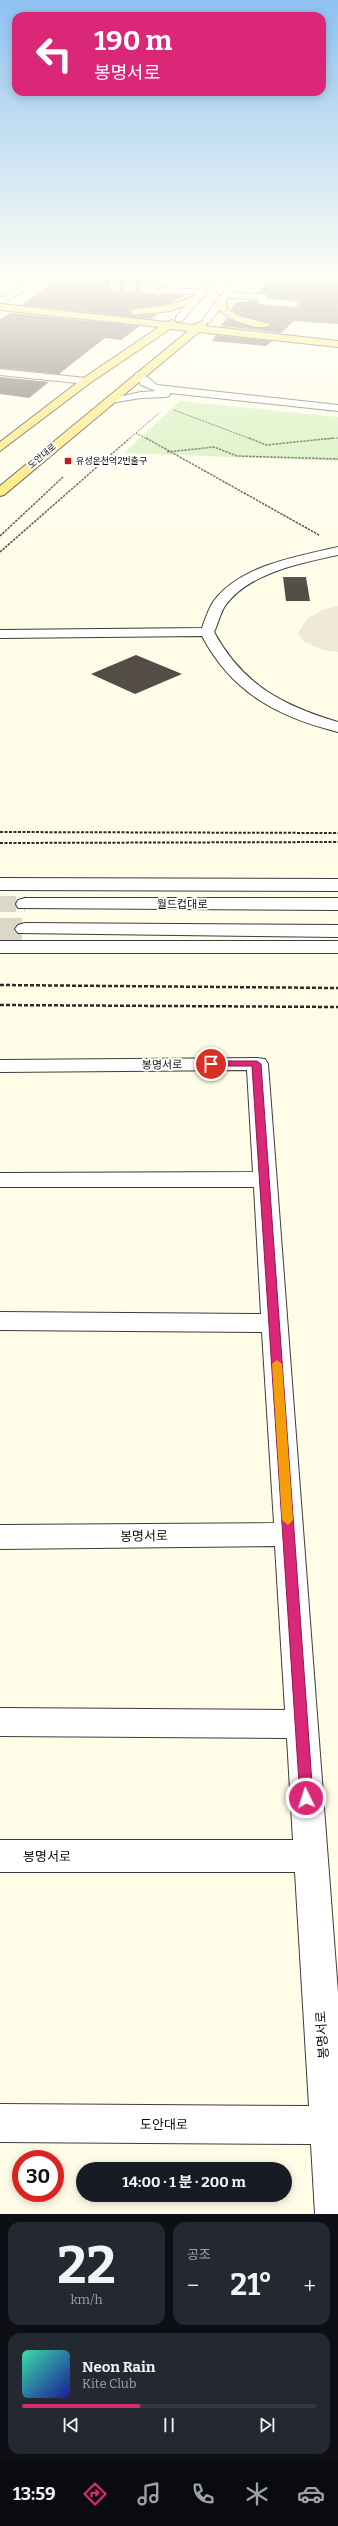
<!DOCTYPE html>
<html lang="ko">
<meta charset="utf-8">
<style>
:root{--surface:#171b24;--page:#242831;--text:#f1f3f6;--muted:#9ea1a6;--line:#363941;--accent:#db2777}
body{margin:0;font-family:Bitter,"Noto Sans KR",serif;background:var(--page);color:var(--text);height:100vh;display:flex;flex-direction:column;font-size:15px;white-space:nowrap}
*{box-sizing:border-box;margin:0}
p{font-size:13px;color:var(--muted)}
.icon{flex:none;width:22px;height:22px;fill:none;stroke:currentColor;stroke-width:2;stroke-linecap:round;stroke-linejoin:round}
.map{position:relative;height:2214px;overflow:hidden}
.side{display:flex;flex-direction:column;gap:8px;padding:8px;background:#0d0f14;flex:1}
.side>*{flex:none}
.guide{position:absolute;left:12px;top:12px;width:314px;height:84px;border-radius:12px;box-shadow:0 2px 10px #0003;background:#db2777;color:#fff;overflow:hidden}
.speed{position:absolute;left:12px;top:2150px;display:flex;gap:8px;font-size:20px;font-weight:700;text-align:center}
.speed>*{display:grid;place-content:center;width:52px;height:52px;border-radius:50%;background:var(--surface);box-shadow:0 2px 10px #0003;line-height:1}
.speed .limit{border:6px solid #d22;background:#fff;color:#111}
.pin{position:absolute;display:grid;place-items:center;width:34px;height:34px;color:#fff;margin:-17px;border:2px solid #fff;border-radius:50%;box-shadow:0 1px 4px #0007}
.me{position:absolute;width:44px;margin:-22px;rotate:356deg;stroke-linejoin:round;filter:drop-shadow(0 0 3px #0008)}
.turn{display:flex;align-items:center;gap:14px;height:84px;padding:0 16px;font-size:18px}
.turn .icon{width:52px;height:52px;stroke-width:2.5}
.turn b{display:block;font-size:28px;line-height:34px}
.big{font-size:30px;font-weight:700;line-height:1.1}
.side .tile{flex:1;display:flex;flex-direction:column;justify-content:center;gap:6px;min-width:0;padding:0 14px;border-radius:12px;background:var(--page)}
.side .dial{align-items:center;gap:0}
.dial b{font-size:52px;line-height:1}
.song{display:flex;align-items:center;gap:12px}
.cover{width:48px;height:48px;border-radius:6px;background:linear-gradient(135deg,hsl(160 70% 55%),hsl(240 70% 35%))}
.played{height:4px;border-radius:2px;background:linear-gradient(90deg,var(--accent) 40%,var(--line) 40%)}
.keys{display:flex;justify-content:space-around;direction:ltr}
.heat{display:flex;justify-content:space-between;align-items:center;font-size:22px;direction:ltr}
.side .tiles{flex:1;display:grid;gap:8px;grid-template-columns:1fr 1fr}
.tile:last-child{grid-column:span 2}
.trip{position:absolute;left:76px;top:2162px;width:216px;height:40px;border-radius:20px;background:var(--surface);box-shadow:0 2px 10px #0003;font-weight:700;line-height:40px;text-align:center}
.tabs{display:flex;height:64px;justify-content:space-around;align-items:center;background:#090b0e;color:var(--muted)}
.tabs .icon{width:28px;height:28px}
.tabs .active{color:var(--accent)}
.tabs b{font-size:18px;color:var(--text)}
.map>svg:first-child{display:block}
.green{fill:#caedae}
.plaza{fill:#efead7}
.building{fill:#544c46}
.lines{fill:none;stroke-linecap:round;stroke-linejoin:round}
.minor-tunnel-far2{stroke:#dad8c7;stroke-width:10;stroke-dasharray:10 5;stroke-linecap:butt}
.minor-tunnel-far1{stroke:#dad8c7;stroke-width:16;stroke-dasharray:16 8;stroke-linecap:butt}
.minor-tunnel{stroke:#dad8c7;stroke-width:22;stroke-dasharray:22 10;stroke-linecap:butt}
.minor-casing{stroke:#3d3d3d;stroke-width:2}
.major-casing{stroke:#1b1b1b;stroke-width:2}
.path-far3{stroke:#2c2c2c;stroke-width:1;stroke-dasharray:2 1;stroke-linecap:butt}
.path-far2{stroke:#2c2c2c;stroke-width:1.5;stroke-dasharray:2.5 1;stroke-linecap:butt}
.path-far1{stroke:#2c2c2c;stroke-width:2;stroke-dasharray:3 1.5;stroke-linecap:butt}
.path{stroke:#2c2c2c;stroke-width:2.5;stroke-dasharray:4 2;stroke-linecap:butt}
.minor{fill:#fff;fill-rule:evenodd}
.major{fill:#ffe358;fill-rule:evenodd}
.route{fill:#db2777;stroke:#8e194d}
.slow{fill:#f59e0b}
.poi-dot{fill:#c71a16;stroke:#fff;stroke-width:1.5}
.labels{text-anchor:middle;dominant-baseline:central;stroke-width:4;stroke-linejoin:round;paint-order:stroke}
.far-street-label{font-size:9px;fill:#0a0a0a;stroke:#fff}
.far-poi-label{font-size:9px;fill:#0a0a0a;stroke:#fff;text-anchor:start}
.street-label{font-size:11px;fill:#0a0a0a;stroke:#fff}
.near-street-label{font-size:13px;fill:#0a0a0a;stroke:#fff}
</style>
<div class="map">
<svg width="338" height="2214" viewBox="0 0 338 2214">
<rect width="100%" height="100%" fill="#fffce8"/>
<path class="green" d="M 180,401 L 338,417 L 338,461 L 124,453 Z"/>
<path class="plaza" d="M 338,606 L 338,652 L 322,650 L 303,641 L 298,633 L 308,618 L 325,609 Z"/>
<g class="building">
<path d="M 57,279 L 164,279 L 147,292 L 185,295 L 169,304 L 134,308 L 128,311 L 134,316 L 158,314 L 151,319 L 21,305 Z"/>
<path d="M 275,279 L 338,279 L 338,324 L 294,321 L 281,333 L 221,326 L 227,318 L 252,327 L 266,328 L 272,324 L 239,315 L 231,309 L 235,303 L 256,300 L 261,305 L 294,308 L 300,305 L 300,303 L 294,300 L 268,298 L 267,294 L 259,292 L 268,280 Z"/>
<path d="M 10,313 L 140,326 L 121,340 L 105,338 L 59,374 L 0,368 L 0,319 Z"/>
<path d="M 216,335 L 272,341 L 266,346 L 212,341 Z"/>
<path d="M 0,377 L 49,382 L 29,398 L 0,394 Z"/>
<path d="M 283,577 L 306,577 L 310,601 L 286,601 Z"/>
<path d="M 136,655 L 182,674 L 135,694 L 91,674 Z"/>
</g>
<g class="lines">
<path class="minor-tunnel-far2" d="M 110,285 L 162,290"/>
<path class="minor-tunnel-far1" d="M 0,904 L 25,904"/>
<path class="minor-tunnel" d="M 0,929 L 25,929"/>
<defs>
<g id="minor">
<path d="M 30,279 L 41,279 L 5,303 L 0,303 L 0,298 Z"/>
<path d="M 208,279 L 218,279 L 182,321 L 176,321 L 176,317 L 195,294 L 162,293 L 157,290 L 159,288 L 199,289 Z"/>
<path d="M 233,279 L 243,279 L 232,293 L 264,294 L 267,295 L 267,299 L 294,301 L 299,304 L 294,307 L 261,304 L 258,303 L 257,299 L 228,298 L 209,323 L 203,323 L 203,319 Z"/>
<path d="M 0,369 L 86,378 L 91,381 L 86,384 L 0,375 Z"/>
<path d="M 140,371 L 157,385 L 338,405 L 338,411 L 170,393 L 169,396 L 165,397 L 141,398 L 104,404 L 104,400 L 141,392 L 156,391 L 141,385 L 135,374 Z"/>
<path d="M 338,547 L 338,555 C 301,563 248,573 225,606 C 220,614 218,624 214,632 C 243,685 282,705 338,722 L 338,732 C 278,717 232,693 202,636 L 0,638 L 0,630 L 202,628 C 205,619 208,610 213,602 C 240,565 296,557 338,547 Z"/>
<path d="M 0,878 L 338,879 L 338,891 L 0,890 Z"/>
<path d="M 25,898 L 338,898 L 338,910 L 18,908 L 16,904 L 18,900 Z"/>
<path d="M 25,923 L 338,925 L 338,937 L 18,933 L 15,929 L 18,925 Z"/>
<rect x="0" y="941" width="338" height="12"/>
<path d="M 257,1058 L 265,1059 L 268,1064 L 338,1993 L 338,2214 L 315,2214 L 311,2144 L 0,2142 L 0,2104 L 309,2106 L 295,1872 L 0,1872 L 0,1840 L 293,1840 L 287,1738 L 0,1736 L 0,1708 L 285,1710 L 275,1546 L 0,1549 L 0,1525 L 274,1523 L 262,1332 L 0,1330 L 0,1312 L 261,1314 L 254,1187 L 0,1187 L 0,1173 L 253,1172 L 247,1070 L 0,1072 L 0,1060 Z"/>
</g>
<g id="major">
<path d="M 198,295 L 203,298 L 201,300 L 170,311 L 134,315 L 129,312 L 134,309 L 169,305 Z"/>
<path d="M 219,296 L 225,296 L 227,308 L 238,316 L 271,324 C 262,334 224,318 217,308 Z"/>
<path d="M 0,304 L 167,322 L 172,320 L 177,323 L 194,325 L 202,321 L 207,324 L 205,326 L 338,341 L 338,347 L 199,332 L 4,495 L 0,496 L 0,486 L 188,331 L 170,329 L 90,383 L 0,451 L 0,442 L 82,379 L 159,327 L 0,310 Z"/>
</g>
</defs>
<use href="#minor" class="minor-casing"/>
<use href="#major" class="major-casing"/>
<g class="path-far3">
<path d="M 174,410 L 251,439"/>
<path d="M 136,433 L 147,439"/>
<path d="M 129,439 L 159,413"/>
<path d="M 324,439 L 338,438"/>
</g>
<g class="path-far2">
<path d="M 146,438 L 319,535"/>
<path d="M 249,438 L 266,445 L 334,438"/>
<path d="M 167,452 L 214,447 L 237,456 L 338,459"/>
<path d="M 0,536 L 63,477"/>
<path d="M 0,552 L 130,438"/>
</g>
<g class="path-far1">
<path d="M 0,832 L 338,833"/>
<path d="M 0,843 L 338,842"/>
</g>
<g class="path">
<path d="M 0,985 L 338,988"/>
<path d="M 0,1005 L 338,1007"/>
</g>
<use href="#minor" class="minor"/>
<use href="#major" class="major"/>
</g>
<linearGradient id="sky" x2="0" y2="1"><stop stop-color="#8dc2f0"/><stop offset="0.47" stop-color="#fffef5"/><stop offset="1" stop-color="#fffef5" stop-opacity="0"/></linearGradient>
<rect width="338" height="589" fill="url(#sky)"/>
<path class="route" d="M 211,1061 L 257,1061 L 261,1064 L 313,1798 L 311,1802 L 306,1804 L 301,1802 L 300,1798 L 252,1066 L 208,1066 L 207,1064 Z"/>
<path class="slow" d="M 277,1360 L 282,1364 L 293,1520 L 288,1525 L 282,1520 L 272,1364 Z"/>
<rect class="poi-dot" x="64" y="457" width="8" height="8" rx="2"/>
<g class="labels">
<g class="far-street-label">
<text transform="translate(42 456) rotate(-40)">도안대로</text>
</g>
<g class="far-poi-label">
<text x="76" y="461">유성온천역2번출구</text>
</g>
<g class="street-label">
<text x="182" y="904">월드컵대로</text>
<text transform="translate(162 1065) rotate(-1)">봉명서로</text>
</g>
<g class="near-street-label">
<text transform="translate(144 1536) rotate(-1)">봉명서로</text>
<text x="47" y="1856">봉명서로</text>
<text transform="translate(322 2035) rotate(-94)">봉명서로</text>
<text x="164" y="2124">도안대로</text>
</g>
</g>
</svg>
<div class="speed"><div class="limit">30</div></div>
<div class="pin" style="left:211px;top:1064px;background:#d93025"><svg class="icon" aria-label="arrive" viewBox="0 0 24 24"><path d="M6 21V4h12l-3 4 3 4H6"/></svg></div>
<svg class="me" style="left:306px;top:1798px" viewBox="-20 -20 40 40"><circle r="17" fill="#db2777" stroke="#fff" stroke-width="3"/><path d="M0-11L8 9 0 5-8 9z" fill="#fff"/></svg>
<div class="trip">14:00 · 1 분 · 200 m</div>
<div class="guide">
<div class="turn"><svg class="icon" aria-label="left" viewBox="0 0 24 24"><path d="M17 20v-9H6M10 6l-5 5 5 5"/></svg><div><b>190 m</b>봉명서로</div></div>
</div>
</div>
<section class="side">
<div class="tiles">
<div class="tile dial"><b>22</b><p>km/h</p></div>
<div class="tile"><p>공조</p>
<div class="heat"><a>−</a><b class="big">21°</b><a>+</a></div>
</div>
<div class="tile">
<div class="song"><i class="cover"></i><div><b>Neon Rain</b><p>Kite Club</p></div></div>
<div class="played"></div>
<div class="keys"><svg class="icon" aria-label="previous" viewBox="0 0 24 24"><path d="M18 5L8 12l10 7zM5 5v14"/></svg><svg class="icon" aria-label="pause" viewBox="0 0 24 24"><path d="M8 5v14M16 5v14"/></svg><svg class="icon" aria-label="next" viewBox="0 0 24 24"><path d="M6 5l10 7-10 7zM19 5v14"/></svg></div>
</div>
</div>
</section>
<nav class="tabs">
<b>13:59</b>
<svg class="icon active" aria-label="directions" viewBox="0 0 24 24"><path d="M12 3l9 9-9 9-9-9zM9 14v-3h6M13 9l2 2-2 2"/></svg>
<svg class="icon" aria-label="music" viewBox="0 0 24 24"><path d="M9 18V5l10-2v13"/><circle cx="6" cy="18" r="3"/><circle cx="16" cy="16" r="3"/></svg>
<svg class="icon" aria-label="phone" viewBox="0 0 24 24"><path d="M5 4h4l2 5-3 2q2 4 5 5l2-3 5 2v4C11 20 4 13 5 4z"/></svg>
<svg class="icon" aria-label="climate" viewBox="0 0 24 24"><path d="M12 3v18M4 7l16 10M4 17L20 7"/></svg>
<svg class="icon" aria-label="car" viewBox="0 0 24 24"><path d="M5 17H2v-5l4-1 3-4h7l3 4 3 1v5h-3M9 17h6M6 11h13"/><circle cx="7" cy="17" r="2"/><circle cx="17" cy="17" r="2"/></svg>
</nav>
